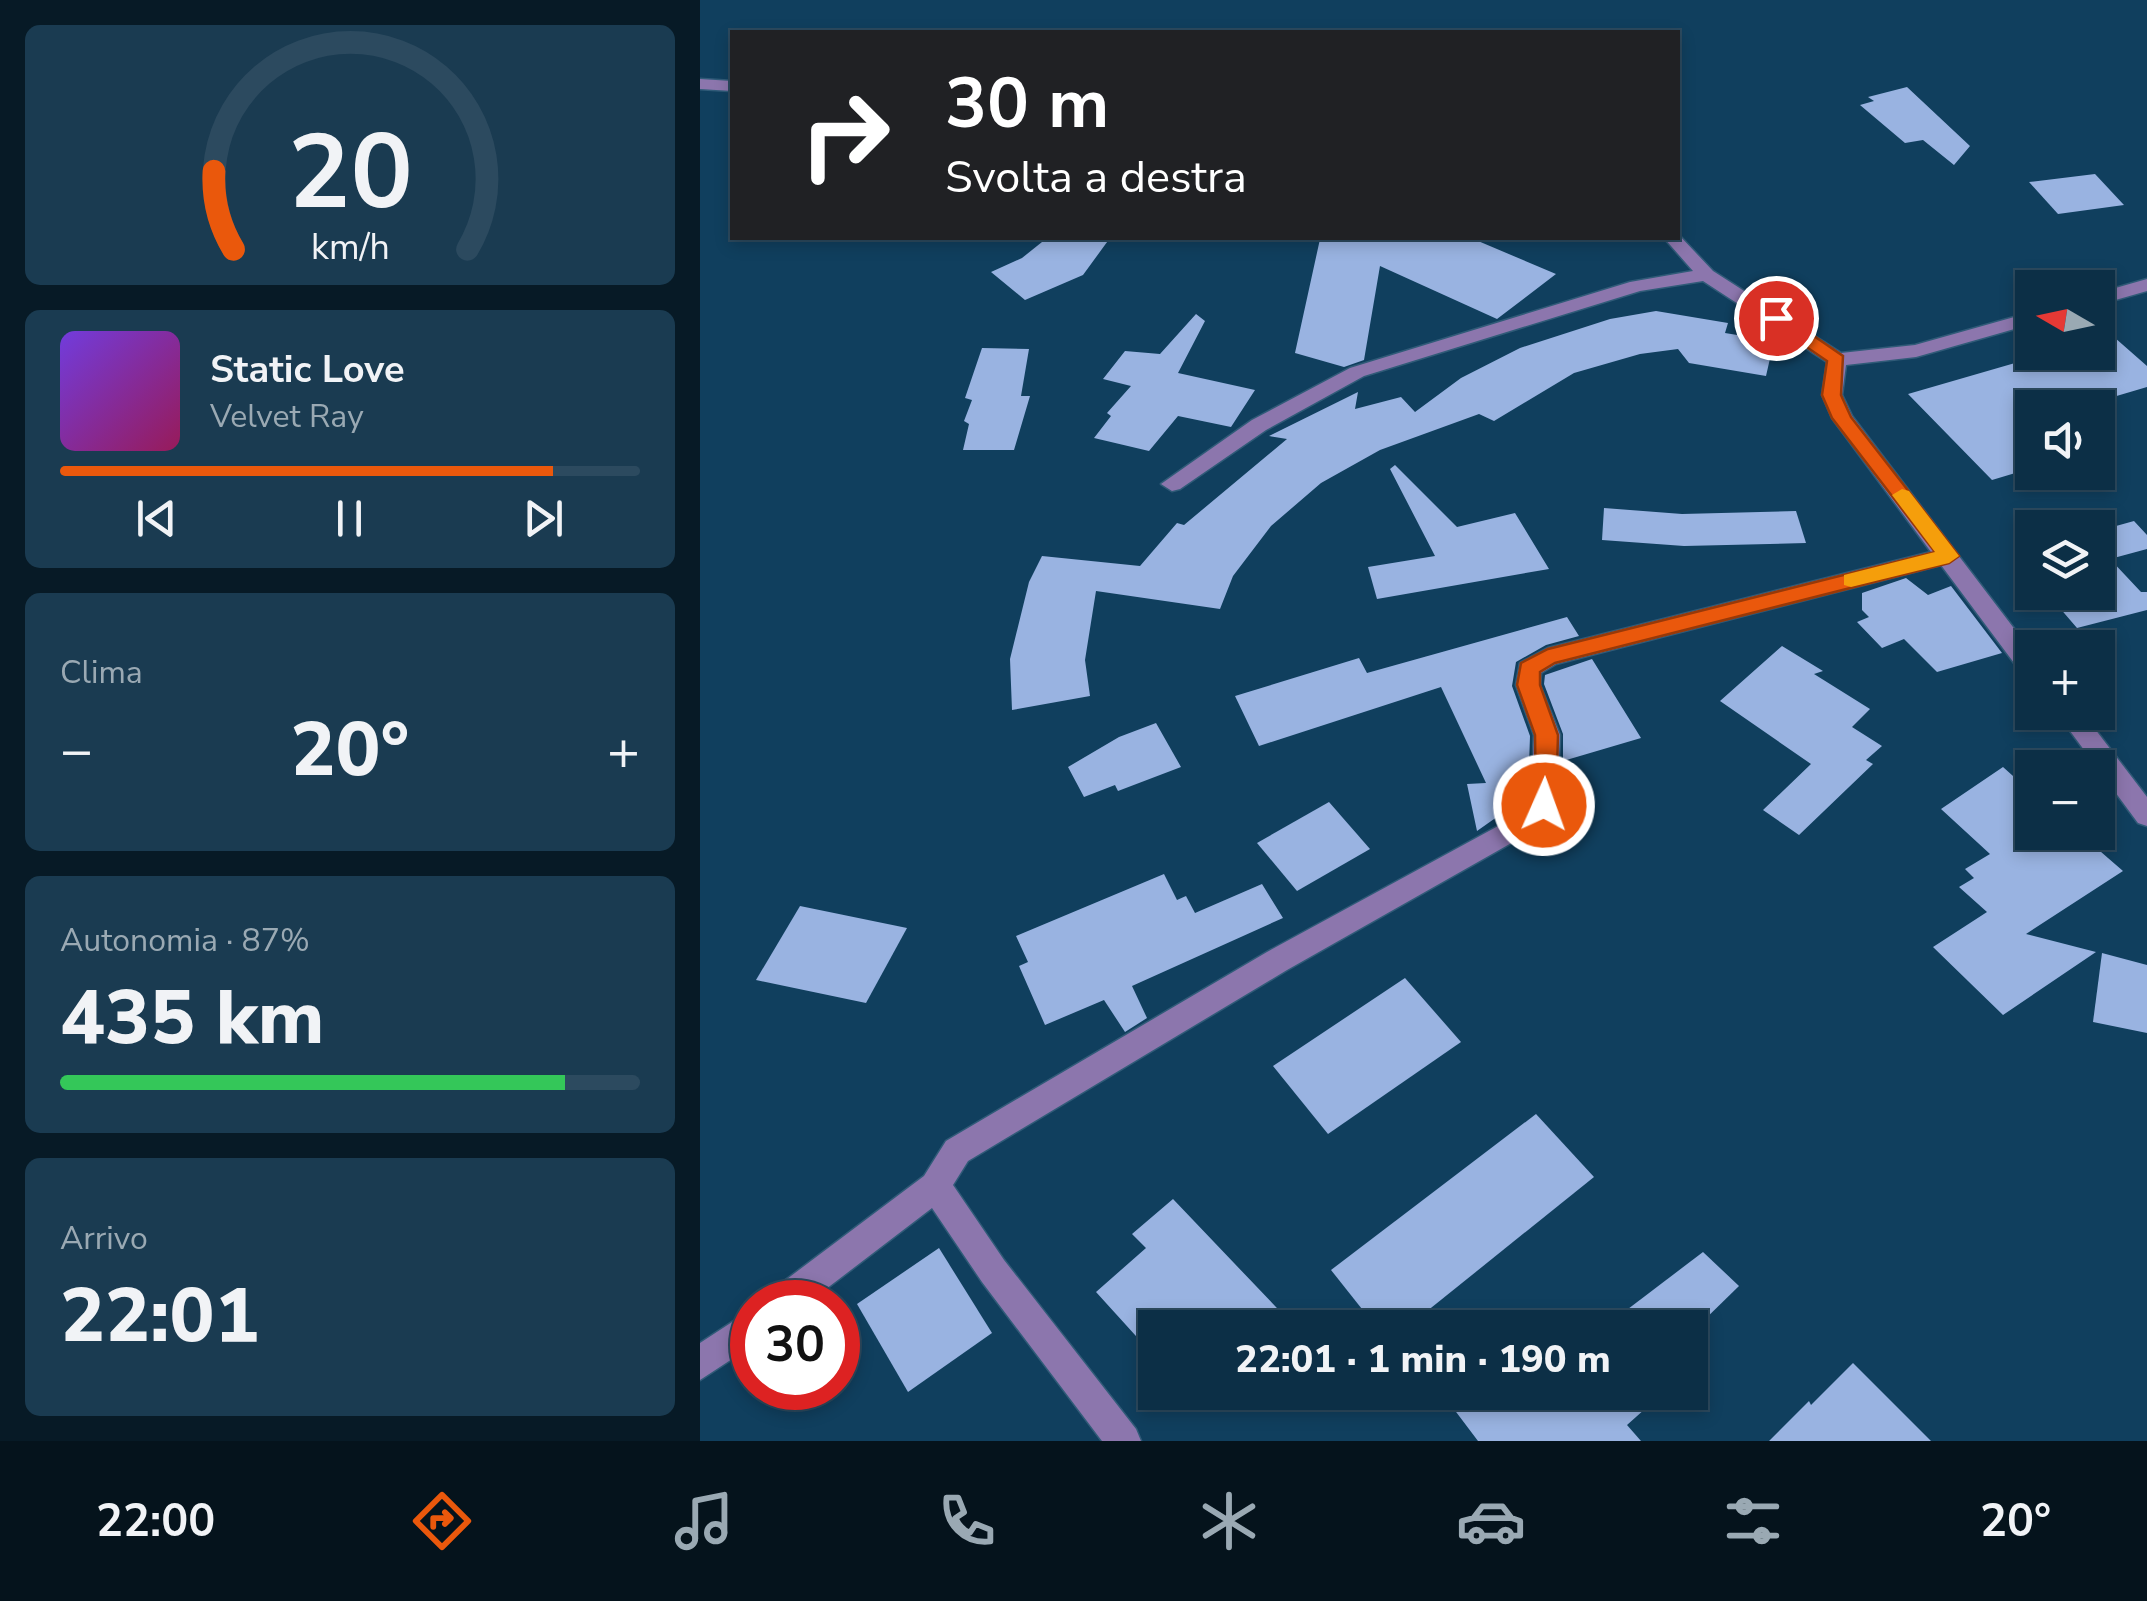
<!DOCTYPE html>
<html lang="it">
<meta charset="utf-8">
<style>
:root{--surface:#0c2f46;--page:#1a3b51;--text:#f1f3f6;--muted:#9aa9b3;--line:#2c4a5f;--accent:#ea580c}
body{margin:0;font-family:"Nunito Sans",sans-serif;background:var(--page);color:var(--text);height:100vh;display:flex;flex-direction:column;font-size:38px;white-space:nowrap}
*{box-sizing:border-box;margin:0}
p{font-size:32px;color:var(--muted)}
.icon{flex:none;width:55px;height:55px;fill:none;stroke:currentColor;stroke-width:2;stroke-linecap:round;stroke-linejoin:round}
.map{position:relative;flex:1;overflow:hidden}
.drawer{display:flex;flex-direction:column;gap:25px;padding:25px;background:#071a26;width:700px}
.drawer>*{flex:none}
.top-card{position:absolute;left:30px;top:30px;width:950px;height:210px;border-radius:0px;box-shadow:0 5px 15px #0003,0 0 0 2px var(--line);background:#202124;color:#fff;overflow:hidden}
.needle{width:65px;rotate:279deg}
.fabs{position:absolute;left:1315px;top:270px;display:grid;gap:20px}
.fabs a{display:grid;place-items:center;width:100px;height:100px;border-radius:0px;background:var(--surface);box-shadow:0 5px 15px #0003,0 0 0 2px var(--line);font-size:50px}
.speed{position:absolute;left:30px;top:1280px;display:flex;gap:20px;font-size:50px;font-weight:700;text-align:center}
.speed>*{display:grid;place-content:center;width:130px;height:130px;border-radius:50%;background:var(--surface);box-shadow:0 5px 15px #0003,0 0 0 2px var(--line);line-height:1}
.speed .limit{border:15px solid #d22;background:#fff;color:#111}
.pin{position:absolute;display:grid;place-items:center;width:85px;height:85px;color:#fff;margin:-42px;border:5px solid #fff;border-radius:50%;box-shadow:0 2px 10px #0007}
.me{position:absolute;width:110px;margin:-55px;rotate:2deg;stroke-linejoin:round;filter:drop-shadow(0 0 8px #0008)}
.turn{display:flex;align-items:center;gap:35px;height:210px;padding:0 50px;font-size:45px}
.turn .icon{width:130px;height:130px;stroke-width:2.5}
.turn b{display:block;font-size:70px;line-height:85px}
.big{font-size:75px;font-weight:800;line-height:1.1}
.drawer .tile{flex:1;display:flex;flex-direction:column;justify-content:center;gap:15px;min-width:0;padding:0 35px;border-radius:15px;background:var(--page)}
.drawer .dial{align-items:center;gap:0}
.dial svg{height:260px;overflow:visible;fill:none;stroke:var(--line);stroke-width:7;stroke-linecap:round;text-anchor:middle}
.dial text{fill:var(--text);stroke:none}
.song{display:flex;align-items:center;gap:30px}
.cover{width:120px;height:120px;border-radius:15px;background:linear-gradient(135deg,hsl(260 70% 55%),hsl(330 70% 35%))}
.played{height:10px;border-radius:5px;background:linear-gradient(90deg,var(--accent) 85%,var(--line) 85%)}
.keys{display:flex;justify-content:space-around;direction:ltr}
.heat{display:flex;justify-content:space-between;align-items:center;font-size:55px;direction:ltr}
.charge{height:15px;border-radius:8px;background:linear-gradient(90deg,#34c759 87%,var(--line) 0)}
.trip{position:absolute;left:438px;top:1310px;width:570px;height:100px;border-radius:0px;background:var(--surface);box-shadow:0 5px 15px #0003,0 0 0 2px var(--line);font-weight:800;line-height:100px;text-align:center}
.tab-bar{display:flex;height:160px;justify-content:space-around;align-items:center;background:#05131c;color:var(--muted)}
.tab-bar .icon{width:70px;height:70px}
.tab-bar .selected{color:var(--accent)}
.tab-bar b{font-size:45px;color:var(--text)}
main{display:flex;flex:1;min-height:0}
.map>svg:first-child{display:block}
.building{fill:#99b3e1}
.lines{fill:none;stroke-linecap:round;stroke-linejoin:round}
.minor-casing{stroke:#305b78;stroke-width:3}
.minor{fill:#8c76ad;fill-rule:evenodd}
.route{fill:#ea580c;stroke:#983908;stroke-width:2.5}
.slow{fill:#f59e0b}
</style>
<main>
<section class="drawer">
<div class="tile dial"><svg viewBox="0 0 100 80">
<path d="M14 69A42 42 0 1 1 86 69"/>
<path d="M14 69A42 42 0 0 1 8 45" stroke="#ea580c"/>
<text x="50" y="56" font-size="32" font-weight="700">20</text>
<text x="50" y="72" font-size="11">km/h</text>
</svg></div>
<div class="tile">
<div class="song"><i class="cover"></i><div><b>Static Love</b><p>Velvet Ray</p></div></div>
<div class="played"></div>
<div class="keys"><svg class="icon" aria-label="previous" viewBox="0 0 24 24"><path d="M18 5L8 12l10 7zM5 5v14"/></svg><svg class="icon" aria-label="pause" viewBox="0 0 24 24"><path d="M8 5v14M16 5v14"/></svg><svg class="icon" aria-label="next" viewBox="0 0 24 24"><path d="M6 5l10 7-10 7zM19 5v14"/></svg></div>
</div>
<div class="tile"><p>Clima</p>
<div class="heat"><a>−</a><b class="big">20°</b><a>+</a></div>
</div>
<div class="tile"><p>Autonomia · 87%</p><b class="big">435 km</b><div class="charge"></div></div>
<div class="tile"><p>Arrivo</p><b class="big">22:01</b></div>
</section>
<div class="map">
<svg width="1447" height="1441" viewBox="0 0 1447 1441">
<rect width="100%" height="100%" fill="#103f5e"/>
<g class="building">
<path d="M 1207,87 L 1270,146 L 1254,165 L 1223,140 L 1205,143 L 1160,105 L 1174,101 L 1168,97 Z"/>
<path d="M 1395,174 L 1424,205 L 1358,214 L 1329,182 Z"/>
<path d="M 347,238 L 410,238 L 383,275 L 325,300 L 291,272 L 322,258 Z"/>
<path d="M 616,238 L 771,238 L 856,274 L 797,319 L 680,266 L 664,360 L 644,367 L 595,353 L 620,239 Z"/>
<path d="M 956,311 L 1028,323 L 1025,333 L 1074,341 L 1066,376 L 989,363 L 978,349 L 940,354 L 874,373 L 794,421 L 779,414 L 680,450 L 621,483 L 571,526 L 533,576 L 520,609 L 396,591 L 385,660 L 390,696 L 312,710 L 310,659 L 329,582 L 342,556 L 440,566 L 477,523 L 484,525 L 587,439 L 569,436 L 658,392 L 655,409 L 701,397 L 715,412 L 761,378 L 820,348 L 910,319 Z"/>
<path d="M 496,314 L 505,321 L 478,373 L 555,390 L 531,427 L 478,416 L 449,451 L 394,438 L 411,416 L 407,413 L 431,386 L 403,379 L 425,351 L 460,354 Z"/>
<path d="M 1398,323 L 1447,366 L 1447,387 L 1376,408 L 1332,408 L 1332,468 L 1292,480 L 1208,394 L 1353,352 L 1398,352 Z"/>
<path d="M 282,348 L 329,349 L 321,396 L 330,396 L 314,450 L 263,450 L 269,424 L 264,421 L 272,400 L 265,398 Z"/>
<path d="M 695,465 L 757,527 L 815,513 L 849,569 L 677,599 L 668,567 L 735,556 L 690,469 Z"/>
<path d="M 904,508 L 982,514 L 1096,511 L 1106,543 L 984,546 L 902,540 Z"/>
<path d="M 1434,521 L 1447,535 L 1447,549 L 1410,559 L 1441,592 L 1447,592 L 1447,610 L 1377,628 L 1346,592 L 1398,592 L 1398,531 Z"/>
<path d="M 1206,578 L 1228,595 L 1251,586 L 1302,653 L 1237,672 L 1204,639 L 1182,648 L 1157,622 L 1169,617 L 1162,610 L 1162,593 Z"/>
<path d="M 867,617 L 879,636 L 846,645 L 816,662 L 812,686 L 830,736 L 828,795 L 777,831 L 767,784 L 786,783 L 741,687 L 559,746 L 535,696 L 659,658 L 667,673 Z"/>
<path d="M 1082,646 L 1123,671 L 1114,674 L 1170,709 L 1152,727 L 1182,746 L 1166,760 L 1173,764 L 1099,835 L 1063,810 L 1111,764 L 1020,701 Z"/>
<path d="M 892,659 L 941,738 L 863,761 L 863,734 L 844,684 L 845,675 Z"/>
<path d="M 456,723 L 481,767 L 418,791 L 415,785 L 384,797 L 368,767 L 419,737 Z"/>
<path d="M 1303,767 L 1332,793 L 1332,832 L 1378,832 L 1423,871 L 1326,934 L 1396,952 L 1303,1015 L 1233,947 L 1287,912 L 1259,887 L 1274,878 L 1265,869 L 1290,854 L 1241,809 Z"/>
<path d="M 629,802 L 670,849 L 597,891 L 557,843 Z"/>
<path d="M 464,874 L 477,900 L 486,896 L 495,913 L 562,884 L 583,918 L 432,986 L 447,1018 L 425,1032 L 404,1000 L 345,1025 L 319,966 L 328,962 L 316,936 Z"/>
<path d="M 100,906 L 207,928 L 166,1003 L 56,980 Z"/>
<path d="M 1402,953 L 1447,965 L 1447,1033 L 1393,1022 Z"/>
<path d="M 705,978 L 761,1042 L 628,1134 L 573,1066 Z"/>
<path d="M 836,1114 L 894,1177 L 706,1328 L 677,1328 L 631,1270 Z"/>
<path d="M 473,1199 L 596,1328 L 455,1328 L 455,1357 L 396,1292 L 446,1248 L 432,1234 Z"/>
<path d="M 239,1248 L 292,1333 L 208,1392 L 157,1304 Z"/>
<path d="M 1003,1252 L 1039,1286 L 996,1328 L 903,1328 Z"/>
<path d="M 1153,1363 L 1231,1441 L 1069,1441 L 1109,1401 L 1111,1405 Z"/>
<path d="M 741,1392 L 964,1392 L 927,1425 L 941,1441 L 778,1441 Z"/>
</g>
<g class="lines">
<defs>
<g id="minor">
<path d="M 0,79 L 32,81 L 32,91 L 0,89 Z"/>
<path d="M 978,234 L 1013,271 L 1141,353 L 1215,345 L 1332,312 L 1332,324 L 1216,357 L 1146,365 L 1142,395 L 1152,416 L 1332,652 L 1332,678 L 1323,675 L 1241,565 L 856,664 L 841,673 L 840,685 L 860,735 L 857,805 L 829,833 L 587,970 L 268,1161 L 253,1185 L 304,1260 L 436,1429 L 441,1441 L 402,1441 L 282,1282 L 232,1208 L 109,1302 L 67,1302 L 71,1291 L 224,1176 L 246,1141 L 567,952 L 811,819 L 831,801 L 834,735 L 816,685 L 820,663 L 848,648 L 1231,552 L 1132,418 L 1122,395 L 1127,362 L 1003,281 L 940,291 L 664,376 L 566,430 L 480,489 L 472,491 L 461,484 L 552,420 L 650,368 L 930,282 L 993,271 L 964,238 L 978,238 Z"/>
<path d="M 1447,279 L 1447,291 L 1398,305 L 1398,293 Z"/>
<path d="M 1356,712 L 1382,712 L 1447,797 L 1447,826 L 1438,823 Z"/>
<path d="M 52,1309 L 52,1346 L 0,1380 L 0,1343 Z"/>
</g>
</defs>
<use href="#minor" class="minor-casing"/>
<use href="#minor" class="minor"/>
</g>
<path class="route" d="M 1070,314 L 1082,314 L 1143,356 L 1141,395 L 1151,417 L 1259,556 L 1249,563 L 855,663 L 840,672 L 840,685 L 858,735 L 856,805 L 844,815 L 836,812 L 835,735 L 817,685 L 821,663 L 848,649 L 1235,552 L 1132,418 L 1122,395 L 1127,361 L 1070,322 Z"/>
<path class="slow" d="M 1202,489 L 1209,491 L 1259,556 L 1249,563 L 1151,587 L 1144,585 L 1144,575 L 1235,552 L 1192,495 Z"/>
</svg>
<div class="fabs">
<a><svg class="needle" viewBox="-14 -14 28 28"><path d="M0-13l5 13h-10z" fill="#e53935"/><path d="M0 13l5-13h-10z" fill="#9aa9b3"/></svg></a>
<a><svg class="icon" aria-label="sound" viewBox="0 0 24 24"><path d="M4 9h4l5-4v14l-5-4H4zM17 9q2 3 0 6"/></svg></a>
<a><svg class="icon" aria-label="layers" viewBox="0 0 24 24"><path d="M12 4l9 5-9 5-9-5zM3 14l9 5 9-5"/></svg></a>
<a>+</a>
<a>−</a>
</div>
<div class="speed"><div class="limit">30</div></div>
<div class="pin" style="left:1076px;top:318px;background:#d93025"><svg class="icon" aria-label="arrive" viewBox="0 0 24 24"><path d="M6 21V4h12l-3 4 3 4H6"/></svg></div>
<svg class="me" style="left:844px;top:805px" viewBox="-20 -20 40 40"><circle r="17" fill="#ea580c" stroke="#fff" stroke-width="3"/><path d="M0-11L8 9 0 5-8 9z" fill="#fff"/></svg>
<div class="trip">22:01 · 1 min · 190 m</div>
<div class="top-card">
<div class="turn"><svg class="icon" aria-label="right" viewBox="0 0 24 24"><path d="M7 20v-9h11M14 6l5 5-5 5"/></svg><div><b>30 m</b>Svolta a destra</div></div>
</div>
</div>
</main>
<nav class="tab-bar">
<b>22:00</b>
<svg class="icon selected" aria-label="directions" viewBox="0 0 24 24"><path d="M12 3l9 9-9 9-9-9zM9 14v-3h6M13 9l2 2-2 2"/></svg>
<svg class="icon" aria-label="music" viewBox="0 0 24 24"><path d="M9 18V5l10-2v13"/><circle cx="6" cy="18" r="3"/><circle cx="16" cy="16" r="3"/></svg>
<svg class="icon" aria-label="phone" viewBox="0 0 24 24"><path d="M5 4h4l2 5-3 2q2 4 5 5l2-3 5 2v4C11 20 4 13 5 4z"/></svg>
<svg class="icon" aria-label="climate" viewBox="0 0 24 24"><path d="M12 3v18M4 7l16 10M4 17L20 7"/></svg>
<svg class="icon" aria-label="car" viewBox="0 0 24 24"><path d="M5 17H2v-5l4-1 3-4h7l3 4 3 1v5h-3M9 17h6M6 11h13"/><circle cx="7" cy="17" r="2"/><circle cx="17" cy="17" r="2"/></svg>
<svg class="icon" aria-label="filters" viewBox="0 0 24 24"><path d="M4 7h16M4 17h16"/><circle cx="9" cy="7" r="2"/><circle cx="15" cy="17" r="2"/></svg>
<b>20°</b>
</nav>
